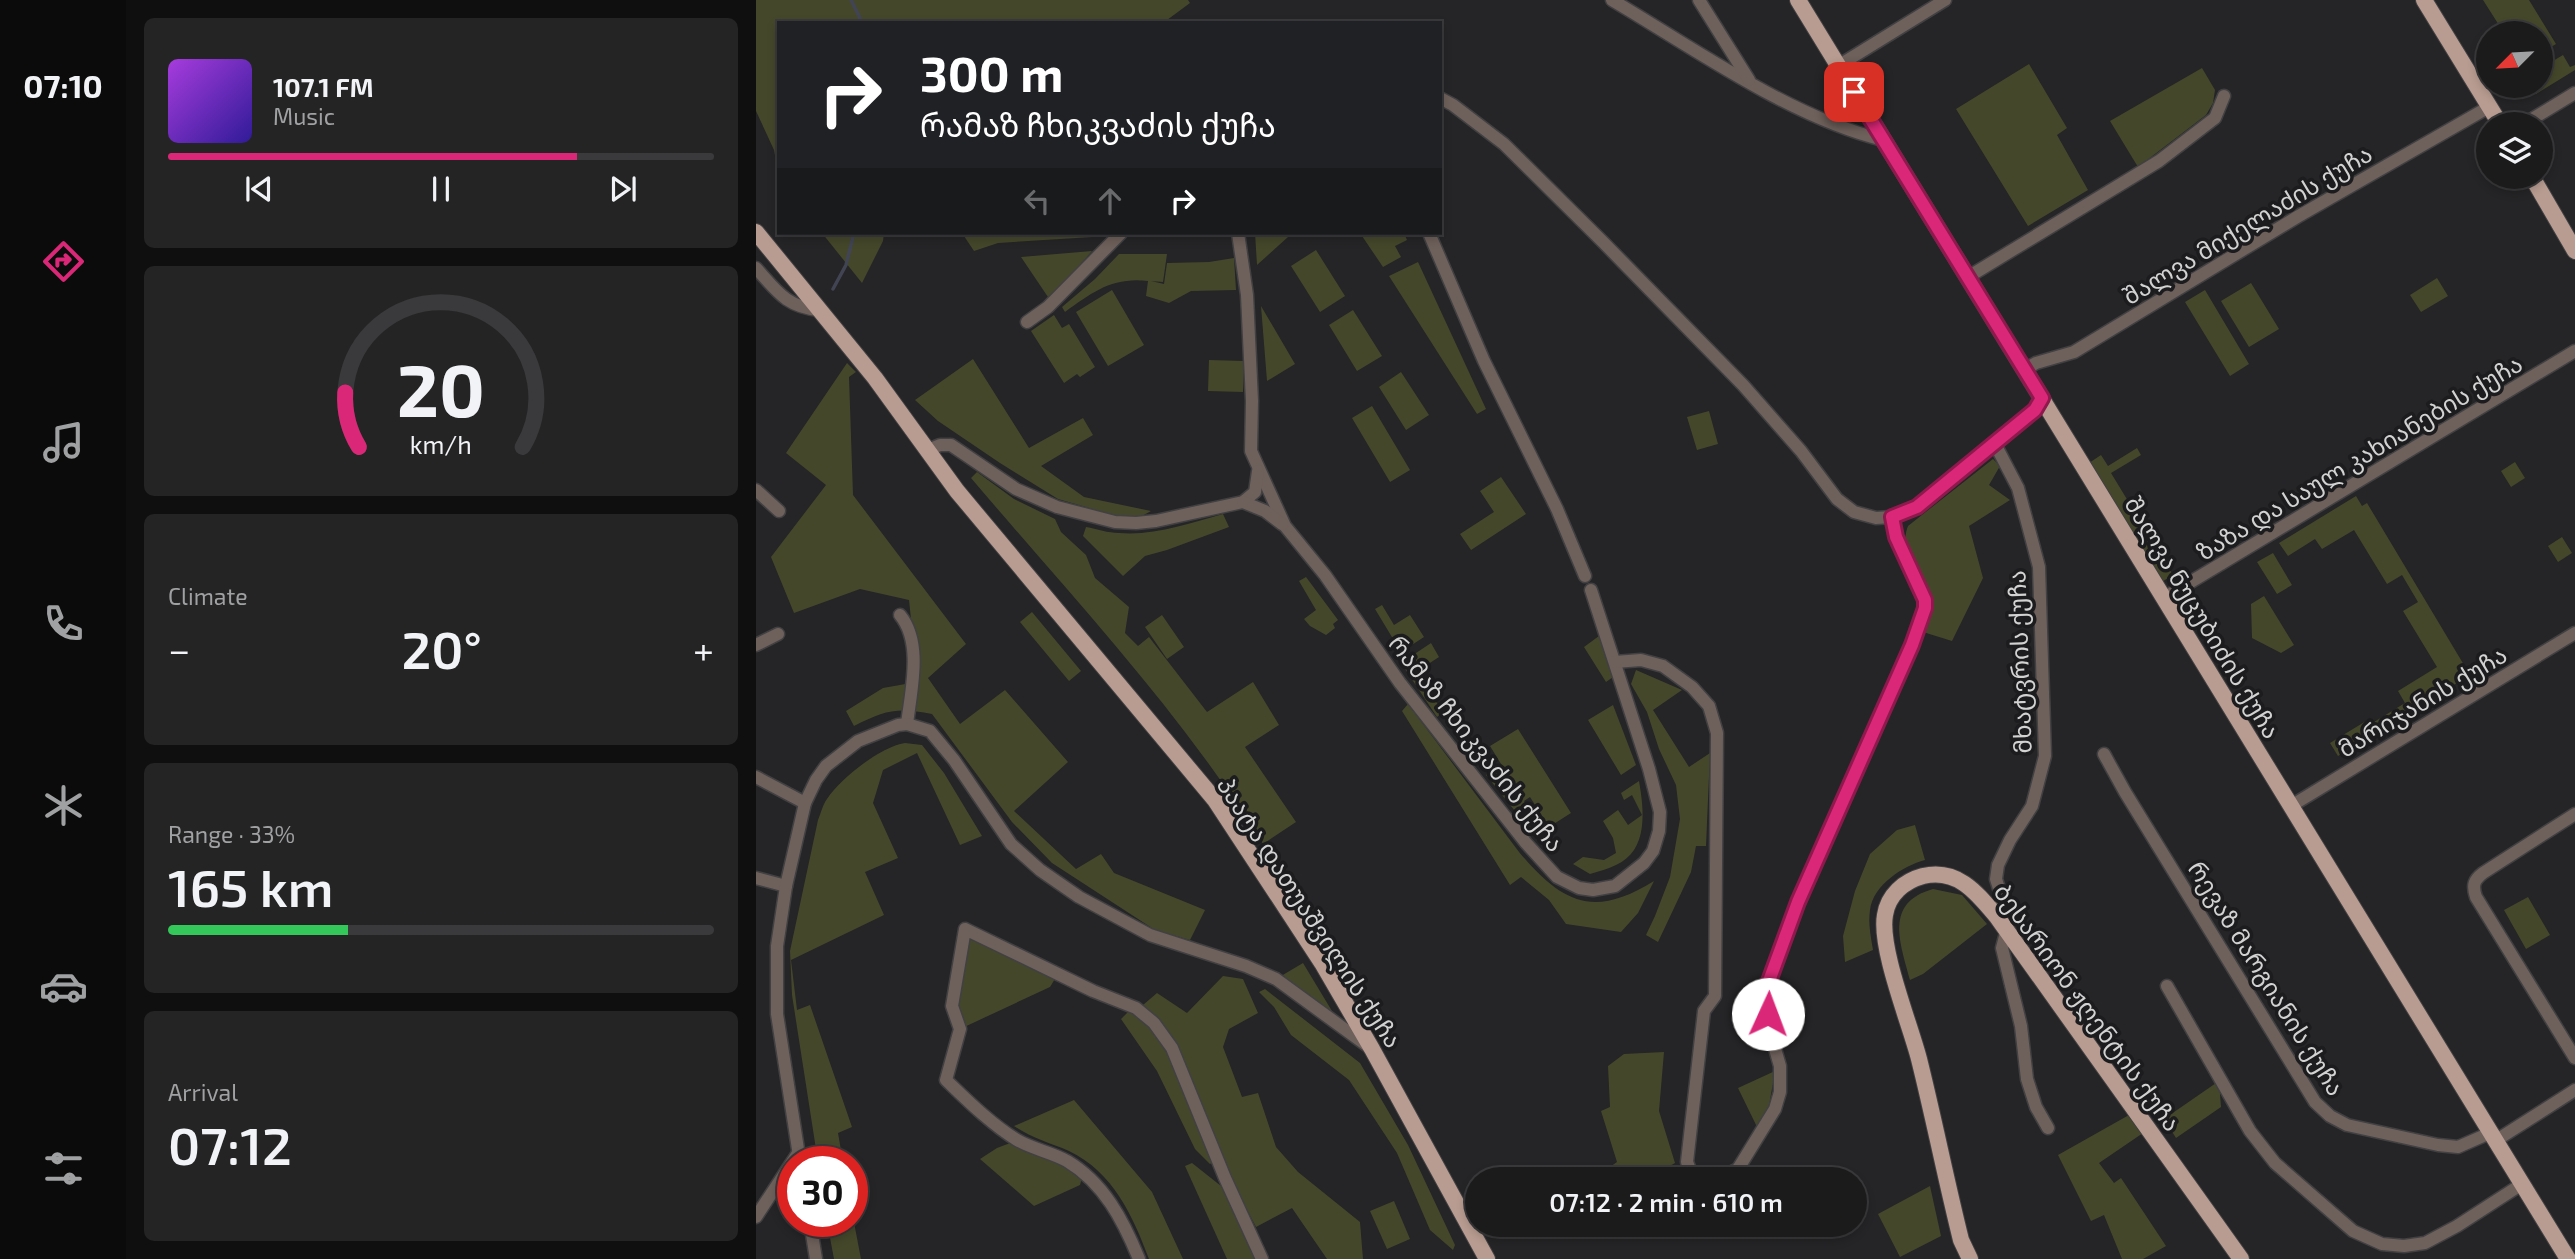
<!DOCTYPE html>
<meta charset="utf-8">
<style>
:root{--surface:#1c1b1c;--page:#252425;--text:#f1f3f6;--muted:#a0a1a3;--line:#3a393b;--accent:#db2777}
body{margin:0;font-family:"Exo 2","Noto Sans Georgian",sans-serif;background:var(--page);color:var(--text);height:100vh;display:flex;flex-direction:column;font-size:26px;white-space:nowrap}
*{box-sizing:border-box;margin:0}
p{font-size:23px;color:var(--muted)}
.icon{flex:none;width:38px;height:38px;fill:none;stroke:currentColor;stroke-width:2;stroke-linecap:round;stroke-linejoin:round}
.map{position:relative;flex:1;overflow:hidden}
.sheet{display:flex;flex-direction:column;gap:18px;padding:18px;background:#0f0f0f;width:630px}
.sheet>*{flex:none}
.top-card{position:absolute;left:21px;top:21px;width:665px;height:214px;border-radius:0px;box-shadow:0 4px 10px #0003,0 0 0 2px var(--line);background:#202124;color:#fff;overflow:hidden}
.needle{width:46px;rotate:246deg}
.fabs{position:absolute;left:1720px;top:21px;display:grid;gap:14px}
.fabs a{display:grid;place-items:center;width:77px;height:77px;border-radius:50%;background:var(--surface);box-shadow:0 4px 10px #0003,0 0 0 2px var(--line);font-size:35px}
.speed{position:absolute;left:21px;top:1146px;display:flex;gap:14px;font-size:35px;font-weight:700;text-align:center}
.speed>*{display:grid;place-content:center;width:91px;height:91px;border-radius:50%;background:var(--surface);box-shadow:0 4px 10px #0003,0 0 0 2px var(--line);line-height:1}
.speed .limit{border:10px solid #d22;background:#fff;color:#111}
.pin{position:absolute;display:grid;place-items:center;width:60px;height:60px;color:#fff;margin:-30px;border-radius:14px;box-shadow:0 4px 10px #0006}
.me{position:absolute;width:77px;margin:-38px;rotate:2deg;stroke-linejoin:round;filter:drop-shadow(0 0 5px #0008)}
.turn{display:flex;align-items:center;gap:24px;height:147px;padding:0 28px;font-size:32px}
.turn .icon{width:91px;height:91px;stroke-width:2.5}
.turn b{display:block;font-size:49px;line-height:60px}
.lanes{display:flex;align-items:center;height:66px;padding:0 28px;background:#0003;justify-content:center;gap:35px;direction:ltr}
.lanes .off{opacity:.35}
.big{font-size:52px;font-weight:600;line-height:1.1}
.sheet .card{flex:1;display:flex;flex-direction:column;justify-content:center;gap:10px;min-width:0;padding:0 24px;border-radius:10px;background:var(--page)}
.sheet .dial{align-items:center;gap:0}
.dial svg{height:182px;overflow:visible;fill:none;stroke:var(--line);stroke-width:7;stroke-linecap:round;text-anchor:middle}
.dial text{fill:var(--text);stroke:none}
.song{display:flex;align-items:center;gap:21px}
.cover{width:84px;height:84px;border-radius:10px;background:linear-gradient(135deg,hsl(280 70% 55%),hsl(250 70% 35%))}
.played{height:7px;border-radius:4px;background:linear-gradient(90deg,var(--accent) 75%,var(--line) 75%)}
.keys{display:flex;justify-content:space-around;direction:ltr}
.heat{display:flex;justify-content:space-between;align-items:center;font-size:38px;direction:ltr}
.charge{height:10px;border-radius:5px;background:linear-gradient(90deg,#34c759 33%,var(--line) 0)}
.trip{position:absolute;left:709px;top:1167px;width:402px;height:70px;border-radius:35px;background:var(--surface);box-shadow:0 4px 10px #0003,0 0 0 2px var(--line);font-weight:600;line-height:70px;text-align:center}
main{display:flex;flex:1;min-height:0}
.menu{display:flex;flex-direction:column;width:126px;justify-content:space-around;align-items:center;background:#0b0b0b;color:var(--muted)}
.menu .icon{width:49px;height:49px}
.menu .active{color:var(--accent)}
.menu b{font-size:32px;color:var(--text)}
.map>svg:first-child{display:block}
.green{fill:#45472b}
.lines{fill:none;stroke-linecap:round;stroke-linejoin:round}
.stream{stroke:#414553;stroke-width:3.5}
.minor-casing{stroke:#414042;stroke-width:15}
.major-casing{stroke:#414042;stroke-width:18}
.minor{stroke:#6e605b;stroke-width:12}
.major{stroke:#b89c91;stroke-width:16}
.route-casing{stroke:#8e194d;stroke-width:18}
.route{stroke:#db2777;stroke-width:12}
.labels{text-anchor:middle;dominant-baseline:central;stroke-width:7;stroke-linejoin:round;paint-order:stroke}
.street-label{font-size:24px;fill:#d2d2d3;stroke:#1c1b1d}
</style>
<main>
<nav class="menu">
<b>07:10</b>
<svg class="icon active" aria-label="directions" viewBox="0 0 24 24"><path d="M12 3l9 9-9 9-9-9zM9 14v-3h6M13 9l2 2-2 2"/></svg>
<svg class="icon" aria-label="music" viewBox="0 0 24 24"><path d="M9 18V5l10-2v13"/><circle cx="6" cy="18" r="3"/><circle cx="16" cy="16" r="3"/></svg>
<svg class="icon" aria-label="phone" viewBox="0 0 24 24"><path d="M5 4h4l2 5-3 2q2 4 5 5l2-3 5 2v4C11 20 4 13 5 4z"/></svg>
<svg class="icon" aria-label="climate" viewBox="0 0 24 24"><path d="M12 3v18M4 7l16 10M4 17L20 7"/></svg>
<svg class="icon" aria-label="car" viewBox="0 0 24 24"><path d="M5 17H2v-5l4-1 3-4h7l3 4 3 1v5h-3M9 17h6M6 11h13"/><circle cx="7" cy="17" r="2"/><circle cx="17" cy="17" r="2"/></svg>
<svg class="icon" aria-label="filters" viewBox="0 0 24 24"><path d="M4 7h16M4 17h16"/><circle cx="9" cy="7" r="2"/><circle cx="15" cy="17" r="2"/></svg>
</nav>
<section class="sheet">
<div class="card">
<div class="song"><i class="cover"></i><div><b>107.1 FM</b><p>Music</p></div></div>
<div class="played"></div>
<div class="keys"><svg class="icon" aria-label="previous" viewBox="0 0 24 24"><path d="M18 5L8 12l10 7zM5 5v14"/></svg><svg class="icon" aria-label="pause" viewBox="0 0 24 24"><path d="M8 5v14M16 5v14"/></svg><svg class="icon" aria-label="next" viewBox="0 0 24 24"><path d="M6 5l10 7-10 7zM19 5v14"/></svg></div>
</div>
<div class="card dial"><svg viewBox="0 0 100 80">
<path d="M14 69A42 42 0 1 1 86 69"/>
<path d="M14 69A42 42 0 0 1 8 45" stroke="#db2777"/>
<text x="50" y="56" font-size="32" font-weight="700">20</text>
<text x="50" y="72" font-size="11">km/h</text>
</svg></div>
<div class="card"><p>Climate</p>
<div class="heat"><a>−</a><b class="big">20°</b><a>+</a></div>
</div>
<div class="card"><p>Range · 33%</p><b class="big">165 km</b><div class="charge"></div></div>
<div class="card"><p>Arrival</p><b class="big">07:12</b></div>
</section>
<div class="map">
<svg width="1819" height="1259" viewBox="0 0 1819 1259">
<rect width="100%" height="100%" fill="#252426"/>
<g class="green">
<path d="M 0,0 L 432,0 L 434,3 L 407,23 L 23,23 L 23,177 L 18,150 L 0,111 Z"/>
<path d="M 1727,0 L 1773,0 L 1800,44 L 1785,53 L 1785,33 L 1748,33 Z"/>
<path d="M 1807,55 L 1814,67 L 1819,65 L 1819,70 L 1780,94 L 1780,86 L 1785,86 L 1785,68 Z"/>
<path d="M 1273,64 L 1311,128 L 1301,135 L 1332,190 L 1272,226 L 1200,109 Z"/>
<path d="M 1446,68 L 1459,90 L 1457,103 L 1450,115 L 1382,167 L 1354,121 Z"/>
<path d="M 66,233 L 128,233 L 127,241 L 106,283 Z"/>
<path d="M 206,233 L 356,233 L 353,236 L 242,243 L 218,251 Z"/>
<path d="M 499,233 L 530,233 L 532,237 L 501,265 Z"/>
<path d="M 604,233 L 648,233 L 651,240 L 639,246 L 645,257 L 627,267 Z"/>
<path d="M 560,250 L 589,296 L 564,312 L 535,266 Z"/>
<path d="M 336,251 L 294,300 L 265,257 Z"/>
<path d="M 363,254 L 411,254 L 407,282 L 395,281 L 408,284 L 411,263 L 453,262 L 478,258 L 480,290 L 435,291 L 413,303 L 390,296 L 392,281 C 356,277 337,292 309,312 L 306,307 L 339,279 Z"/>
<path d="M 662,262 L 730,409 L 721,414 L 633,276 Z"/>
<path d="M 1681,278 L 1692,296 L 1665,312 L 1654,295 Z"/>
<path d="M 1495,283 L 1523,329 L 1493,347 L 1465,301 Z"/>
<path d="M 356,290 L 388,345 L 352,366 L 320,312 Z"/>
<path d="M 1449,290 L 1493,364 L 1474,376 L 1429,302 Z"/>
<path d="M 505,306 L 539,364 L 511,381 Z"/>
<path d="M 597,310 L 626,356 L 601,371 L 573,325 Z"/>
<path d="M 298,315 L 306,328 L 313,324 L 339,367 L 324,377 L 321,374 L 308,383 L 275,331 Z"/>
<path d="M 217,359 L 273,448 L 327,418 L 337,435 L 285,466 L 328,497 L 395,511 L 384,517 L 361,516 L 302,499 L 244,463 L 182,421 L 159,400 Z"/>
<path d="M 453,360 L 488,361 L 487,392 L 452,391 Z"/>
<path d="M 91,363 L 100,372 L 93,377 L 97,495 L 210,644 L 172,678 L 204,724 L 249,690 L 312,762 L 258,811 L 320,869 L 345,854 L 358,873 L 449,910 L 434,940 L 399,930 L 296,863 L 256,822 L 176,714 C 142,707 129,710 98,726 L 90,711 L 127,688 L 155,683 L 157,638 L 153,600 L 104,589 L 38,613 L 15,557 L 70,485 L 30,453 Z"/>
<path d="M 645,372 L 673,415 L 650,430 L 623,387 Z"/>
<path d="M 616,406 L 654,470 L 634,482 L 596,418 Z"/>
<path d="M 953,411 L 962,444 L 941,450 L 931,417 Z"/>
<path d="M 1381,448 L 1385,455 L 1355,473 L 1417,575 L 1404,583 L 1333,463 L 1345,455 L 1352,466 Z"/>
<path d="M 1237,459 L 1244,466 L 1233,485 L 1254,500 L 1213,526 L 1227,578 L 1196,641 L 1167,632 C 1170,623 1177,609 1175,599 C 1170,573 1141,554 1152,526 Z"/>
<path d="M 1759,462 L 1769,478 L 1755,487 L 1745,471 Z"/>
<path d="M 221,472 L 258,499 L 299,519 L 305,532 L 330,555 L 339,578 L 373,607 L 369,633 L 382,646 L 393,637 L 451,712 L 497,682 L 523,725 L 489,747 L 540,822 L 507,844 C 425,712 316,597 215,478 Z"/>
<path d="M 745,477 L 770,514 L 715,550 L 704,534 L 738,512 L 724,491 Z"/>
<path d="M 1600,496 L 1606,506 L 1611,503 L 1714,675 L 1582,756 L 1574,743 L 1615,718 L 1618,722 L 1649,703 L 1642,691 L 1681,667 L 1647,611 L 1662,602 L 1646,575 L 1631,584 L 1598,530 L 1566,549 L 1559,539 L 1532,556 L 1523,543 Z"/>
<path d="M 467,514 L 473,527 L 411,550 L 389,556 L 367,576 L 327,536 L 330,527 C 341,529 352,533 363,533 C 398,536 434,523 467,514 Z"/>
<path d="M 1806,537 L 1816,553 L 1802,562 L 1792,546 Z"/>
<path d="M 1517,553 L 1536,585 L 1521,594 L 1501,562 Z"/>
<path d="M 550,577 L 582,620 L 577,624 L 579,628 L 570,635 L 554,626 L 548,619 L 560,610 L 543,581 Z"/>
<path d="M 1508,596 L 1538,645 L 1525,653 L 1496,638 L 1495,604 Z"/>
<path d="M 626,605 L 638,625 L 654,615 L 668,637 L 645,652 L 619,609 Z"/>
<path d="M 276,612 L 325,671 L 313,681 L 264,622 Z"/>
<path d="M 406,615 L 428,647 L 411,659 L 389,627 Z"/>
<path d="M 843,636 L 857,677 L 850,682 L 828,647 Z"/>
<path d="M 675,643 L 683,657 L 660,672 L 687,712 L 681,717 L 645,663 Z"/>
<path d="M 880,670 L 926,690 L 897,710 L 933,767 L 954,753 L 950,846 L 940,846 L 935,872 L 902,942 L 890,935 L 899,916 L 914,877 L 924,819 L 920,785 L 903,749 L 891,712 L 875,684 Z"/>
<path d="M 652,704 L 763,852 C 806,903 837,919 898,881 L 882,913 L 865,932 L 810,924 L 793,900 L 765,877 L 754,885 L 646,711 Z"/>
<path d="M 857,705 L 880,765 L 865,775 L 832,720 Z"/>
<path d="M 762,729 L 815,813 L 793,827 L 774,797 L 768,801 L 783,825 L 775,831 L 730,775 L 744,766 L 766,798 L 734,746 Z"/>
<path d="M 149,743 L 166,745 L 188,773 L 226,836 L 204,845 L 161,753 L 127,770 L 117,803 L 142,858 L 109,872 L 128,915 L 35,960 L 41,1010 L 54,1005 L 96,1127 L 82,1133 L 87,1162 L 62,1162 L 36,995 L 34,951 L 62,820 C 65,813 67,804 71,799 C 85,778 124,747 149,743 Z"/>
<path d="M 883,781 C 888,810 893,850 860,865 C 852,869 843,871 834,874 L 817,864 L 827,857 L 848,860 L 860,853 L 857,838 L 847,821 L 862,810 L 872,825 L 886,815 L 876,795 L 868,800 L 865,793 Z"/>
<path d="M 1159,825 L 1169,860 C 1147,866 1117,885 1114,910 C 1112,924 1115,937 1117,950 L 1089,962 L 1087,936 L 1099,891 L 1114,854 L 1141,830 Z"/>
<path d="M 1177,889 L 1206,895 L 1231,924 L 1167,974 L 1154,980 C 1145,944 1127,903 1177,889 Z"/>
<path d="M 1772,897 L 1794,935 L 1770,949 L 1748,910 Z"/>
<path d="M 209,929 L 302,974 L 294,987 L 204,1029 L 195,995 Z"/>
<path d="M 547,963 L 579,1016 L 520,979 Z"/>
<path d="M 467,976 L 487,979 L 502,1013 L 473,1029 L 467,1047 L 486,1097 L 502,1093 L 520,1147 L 542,1172 L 604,1222 L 607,1259 L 571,1259 L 536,1208 L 500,1227 L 476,1181 L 404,1023 L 387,1005 L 401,993 L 431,1013 Z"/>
<path d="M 509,989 L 604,1063 L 652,1145 L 699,1245 L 697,1250 L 674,1230 L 641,1153 L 593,1080 L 535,1035 L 518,1007 L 503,992 Z"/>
<path d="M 375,1009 L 406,1040 L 457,1162 L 454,1164 L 439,1149 L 401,1071 L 365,1019 Z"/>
<path d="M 908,1052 L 903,1111 L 919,1163 L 891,1179 L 837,1179 L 861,1162 L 845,1111 L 854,1107 L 852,1066 L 868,1054 Z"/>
<path d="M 1019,1071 L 1013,1106 L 1003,1131 L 982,1088 Z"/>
<path d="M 1463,1081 L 1465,1107 L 1420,1138 L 1408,1119 Z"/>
<path d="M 318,1100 L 396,1192 L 427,1259 L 393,1259 C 377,1216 357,1172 313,1151 C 294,1143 275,1138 258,1126 Z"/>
<path d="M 1373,1115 L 1387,1133 L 1343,1163 L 1358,1183 L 1365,1178 L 1410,1246 L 1387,1259 L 1366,1259 L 1348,1215 L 1335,1221 L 1302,1155 Z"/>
<path d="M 262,1140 L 327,1174 L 324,1185 L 278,1206 L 224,1159 L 241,1148 Z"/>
<path d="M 436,1163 L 465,1186 L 499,1259 L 471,1259 L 429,1166 Z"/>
<path d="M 1174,1186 L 1185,1236 L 1144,1257 L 1122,1214 Z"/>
<path d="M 638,1201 L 654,1239 L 631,1249 L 614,1211 Z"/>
<path d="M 96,1212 L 105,1259 L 78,1259 L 71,1222 L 96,1222 Z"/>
</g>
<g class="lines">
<g class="stream">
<path d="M 95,0 L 104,18 L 102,23"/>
<path d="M 77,289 L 90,265 L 98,233"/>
</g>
<defs>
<g id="minor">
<path d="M 856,0 C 939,49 1034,117 1127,140"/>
<path d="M 943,0 L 993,80"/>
<path d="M 1082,66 L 1189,0"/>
<path d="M 684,98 L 697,105 L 748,144 L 847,242 L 987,385 L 1045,451 L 1081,499 L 1098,512 L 1120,518 L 1136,517 L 1161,507 L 1279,410 L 1286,398"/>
<path d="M 1768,124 L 1819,93"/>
<path d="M 482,233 L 491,295 L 496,401 L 495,451 L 529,526 L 569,575 L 644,683 L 770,843 L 801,877 L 823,888 L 837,890 L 859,886 L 888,863 L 897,851 L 903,831 L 904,812 L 893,769 L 835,590"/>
<path d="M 673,233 L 728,361 L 801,509 L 829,576"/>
<path d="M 0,268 C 21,291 30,307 63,310"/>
<path d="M 1212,277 L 1403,161 L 1459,118 L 1468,96"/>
<path d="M 271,322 L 292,307 L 365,233"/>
<path d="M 1268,370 L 1280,363 L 1318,352 L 1541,217 L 1733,107"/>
<path d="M 1239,444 L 1262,488 L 1283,567 L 1289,756 L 1276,806 L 1254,840 L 1242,865 L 1240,879 L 1246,898 L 1241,917"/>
<path d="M 172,450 L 184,445 L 195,445 L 260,489 L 301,507 L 359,522 L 380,523 L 400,521 L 487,502 L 499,492 L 502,471"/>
<path d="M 0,490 L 23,511"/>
<path d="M 487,502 L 509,511 L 526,524"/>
<path d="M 1408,598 L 1819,351"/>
<path d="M 144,615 C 167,643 155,690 151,724"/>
<path d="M 0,645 L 22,634"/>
<path d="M 859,662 L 885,660 L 907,666 L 936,687 L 953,706 L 961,733 L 959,996 L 948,1011 L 931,1162 L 938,1180"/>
<path d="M 1348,754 L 1369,792 L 1559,1102 L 1574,1116 L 1591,1125 L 1682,1145 L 1702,1147 L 1734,1133"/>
<path d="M 0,777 L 49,803"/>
<path d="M 1535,806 L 1819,633"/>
<path d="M 1819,814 L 1727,873 C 1718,880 1716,885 1720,897 L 1819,1058"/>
<path d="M 0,878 L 30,886"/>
<path d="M 1251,929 L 1246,948 L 1265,1026 L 1271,1079 L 1280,1107 L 1292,1128"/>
<path d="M 1411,986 L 1494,1131 L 1519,1163 L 1597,1231 L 1626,1244 L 1648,1246 L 1669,1243 L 1701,1226 L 1766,1184"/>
<path d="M 1739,1141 L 1819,1090"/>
<path d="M 44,1162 L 21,1014 L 21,946 L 30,886 L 49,803 L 60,780 L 70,766 L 102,741 L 142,725 L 151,724 L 174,731 L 198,760 L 255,844 L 284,870 L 323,897 L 394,935 L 490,966 L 520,979 L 613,1047"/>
<path d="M 961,1180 L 982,1169 L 1019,1109 L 1024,1092 L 1024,1066 L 1015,1035 L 1009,992 L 1042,902 L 1156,645 L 1169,608 L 1169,599 L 1140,537 L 1136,517"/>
<path d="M 0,1217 L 42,1153"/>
<path d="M 54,1222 L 60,1259"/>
<path d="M 383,1259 C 367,1220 348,1183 311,1161 C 295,1152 276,1149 261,1140 C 235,1124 212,1101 190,1080 L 204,1029 L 196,1006 L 209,929 L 337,991 L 380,1008 L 398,1023 L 416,1048 L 469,1178 L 506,1259"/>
</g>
<g id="major">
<path d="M 1042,0 L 1812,1259"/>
<path d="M 1668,0 L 1744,124"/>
<path d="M 1776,177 L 1819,251"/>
<path d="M 0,232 L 119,378 L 201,491 L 459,800 L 566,963 L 616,1049 L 731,1259"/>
<path d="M 1214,1259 L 1205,1240 C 1190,1180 1178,1119 1163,1059 C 1154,1024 1123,948 1129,915 C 1132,895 1148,881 1167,876 C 1202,868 1221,893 1241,917 L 1485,1259"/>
</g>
</defs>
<use href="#minor" class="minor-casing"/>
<use href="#major" class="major-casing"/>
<use href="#minor" class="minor"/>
<use href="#major" class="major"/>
</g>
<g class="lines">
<defs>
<path id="route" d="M 1012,1014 L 1009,992 L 1042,902 L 1156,645 L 1169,608 L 1169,600 L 1140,537 L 1136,517 L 1161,507 L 1279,410 L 1286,398 L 1098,92"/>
</defs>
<use href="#route" class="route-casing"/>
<use href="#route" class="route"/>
</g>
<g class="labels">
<g class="street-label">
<text transform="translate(1491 224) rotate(-31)">შალვა მიქელაძის ქუჩა</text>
<text transform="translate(1603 457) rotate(-31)">ზაზა და საულ კახიანების ქუჩა</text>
<text transform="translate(1447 617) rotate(59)">შალვა ნუცუბიძის ქუჩა</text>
<text transform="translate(1263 662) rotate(-92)">მხატვრის ქუჩა</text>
<text transform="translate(1666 701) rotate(-31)">მარიჯანის ქუჩა</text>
<text transform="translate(721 743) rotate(52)">რამაზ ჩხიკვაძის ქუჩა</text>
<text transform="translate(554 912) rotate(57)">პაატა დათუაშვილის ქუჩა</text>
<text transform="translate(1511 978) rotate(58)">რევაზ მარგიანის ქუჩა</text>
<text transform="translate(1332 1007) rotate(54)">ბესარიონ ჟღენტის ქუჩა</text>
</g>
</g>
</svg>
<div class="fabs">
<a><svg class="needle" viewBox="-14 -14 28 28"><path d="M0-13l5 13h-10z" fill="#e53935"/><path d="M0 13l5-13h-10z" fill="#a0a1a3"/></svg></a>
<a><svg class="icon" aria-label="layers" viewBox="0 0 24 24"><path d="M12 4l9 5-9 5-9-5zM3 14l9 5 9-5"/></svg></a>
</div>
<div class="speed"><div class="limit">30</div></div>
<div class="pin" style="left:1098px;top:92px;background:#d93025"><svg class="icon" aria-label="arrive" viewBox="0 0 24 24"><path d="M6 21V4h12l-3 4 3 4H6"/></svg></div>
<svg class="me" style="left:1012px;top:1014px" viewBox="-20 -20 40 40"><circle r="19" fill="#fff"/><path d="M0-13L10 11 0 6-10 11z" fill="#db2777"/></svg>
<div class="trip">07:12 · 2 min · 610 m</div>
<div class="top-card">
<div class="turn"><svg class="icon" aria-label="right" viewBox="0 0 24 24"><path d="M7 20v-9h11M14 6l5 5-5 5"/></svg><div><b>300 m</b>რამაზ ჩხიკვაძის ქუჩა</div></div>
<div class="lanes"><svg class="icon off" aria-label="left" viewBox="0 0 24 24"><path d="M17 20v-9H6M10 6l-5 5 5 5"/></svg><svg class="icon off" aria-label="ahead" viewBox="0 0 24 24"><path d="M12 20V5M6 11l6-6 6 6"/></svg><svg class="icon" aria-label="right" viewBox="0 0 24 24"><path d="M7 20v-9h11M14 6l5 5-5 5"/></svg></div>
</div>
</div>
</main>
